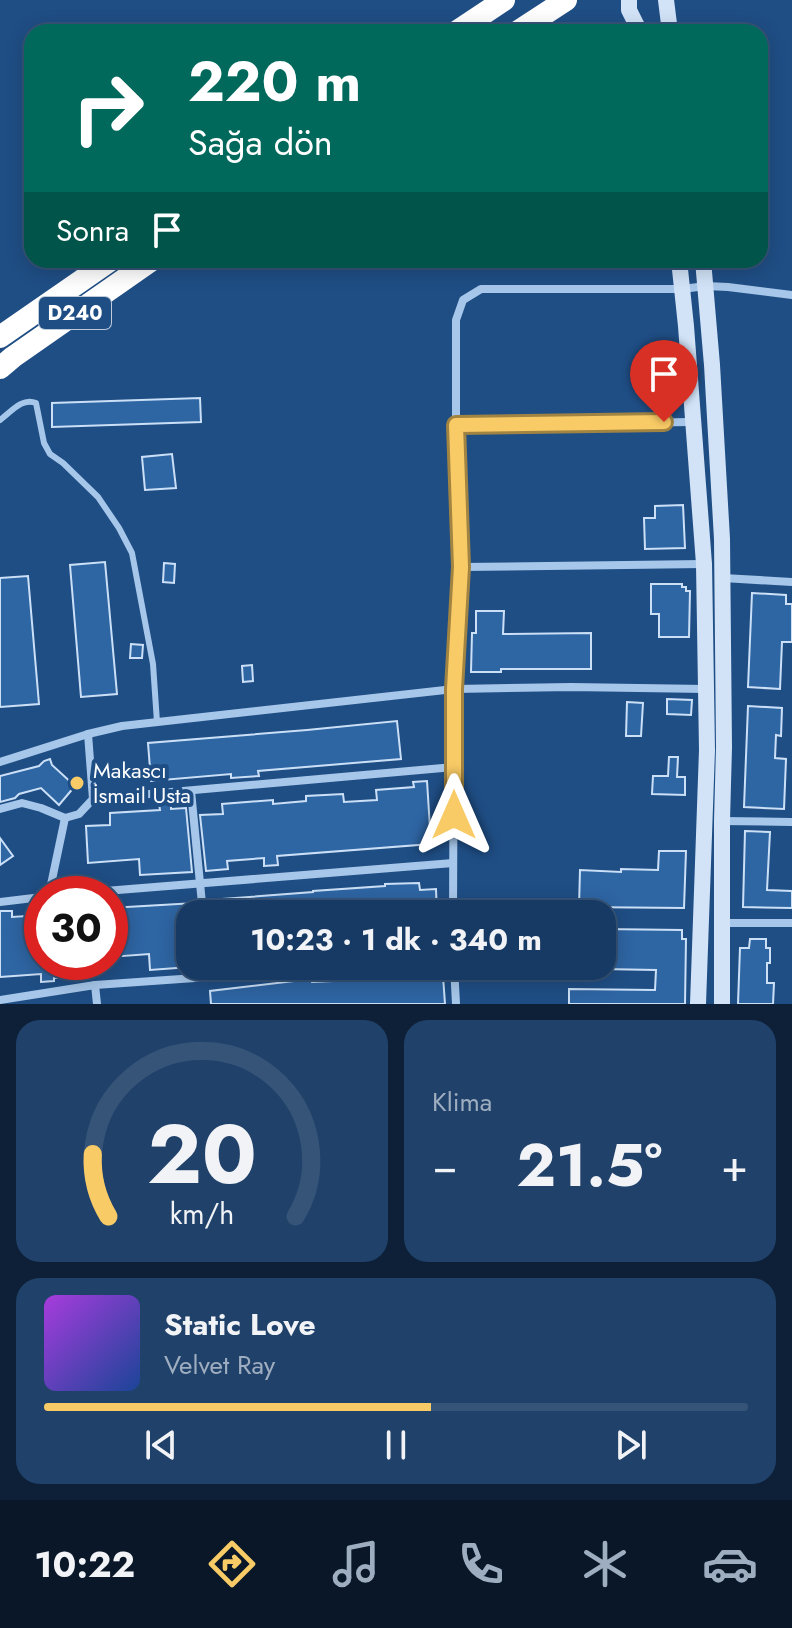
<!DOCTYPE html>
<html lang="tr">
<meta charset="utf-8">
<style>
:root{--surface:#173a64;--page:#20416a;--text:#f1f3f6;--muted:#9eadbf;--line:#365478;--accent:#f9cb66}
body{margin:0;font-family:Jost,sans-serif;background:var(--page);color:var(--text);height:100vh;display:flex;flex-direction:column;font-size:30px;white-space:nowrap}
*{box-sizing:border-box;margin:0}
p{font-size:26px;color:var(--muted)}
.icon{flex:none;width:44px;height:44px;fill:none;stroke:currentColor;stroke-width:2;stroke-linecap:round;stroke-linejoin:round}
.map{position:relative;height:1004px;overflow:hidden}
.sheet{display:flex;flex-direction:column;gap:16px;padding:16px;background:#0d2037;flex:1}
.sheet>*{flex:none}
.hud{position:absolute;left:24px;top:24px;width:744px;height:244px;border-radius:24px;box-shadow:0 4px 20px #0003,0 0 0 2px var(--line);background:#00695c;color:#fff;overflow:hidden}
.speed{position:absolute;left:24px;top:876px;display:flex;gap:16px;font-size:40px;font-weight:700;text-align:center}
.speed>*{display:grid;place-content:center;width:104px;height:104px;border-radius:50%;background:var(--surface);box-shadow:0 4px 20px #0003,0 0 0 2px var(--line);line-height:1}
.speed .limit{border:12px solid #d22;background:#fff;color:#111}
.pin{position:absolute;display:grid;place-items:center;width:68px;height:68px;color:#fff;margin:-82px -34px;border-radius:50% 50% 50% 0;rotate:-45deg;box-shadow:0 0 8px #0007}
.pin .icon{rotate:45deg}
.me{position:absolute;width:88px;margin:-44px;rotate:0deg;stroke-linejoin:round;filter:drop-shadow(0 0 6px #0008)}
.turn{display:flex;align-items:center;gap:28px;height:168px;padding:0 32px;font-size:36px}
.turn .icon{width:104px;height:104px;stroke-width:2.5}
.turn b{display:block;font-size:56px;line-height:68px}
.then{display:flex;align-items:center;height:76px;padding:0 32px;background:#0003;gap:16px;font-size:30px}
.big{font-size:60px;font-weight:700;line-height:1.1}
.sheet .card{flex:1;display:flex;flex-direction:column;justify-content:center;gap:12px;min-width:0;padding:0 28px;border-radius:24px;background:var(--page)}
.sheet .dial{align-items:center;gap:0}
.dial svg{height:208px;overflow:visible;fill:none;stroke:var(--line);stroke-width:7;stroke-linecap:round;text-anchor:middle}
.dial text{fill:var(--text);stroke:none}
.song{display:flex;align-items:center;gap:24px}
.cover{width:96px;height:96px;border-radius:12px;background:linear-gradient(135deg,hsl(280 70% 55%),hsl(220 70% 35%))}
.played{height:8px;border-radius:4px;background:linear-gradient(90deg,var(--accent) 55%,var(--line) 55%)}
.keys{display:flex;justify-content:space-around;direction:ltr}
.heat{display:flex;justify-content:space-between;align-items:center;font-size:44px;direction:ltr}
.sheet .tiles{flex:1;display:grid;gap:16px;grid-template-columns:1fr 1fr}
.card:last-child{grid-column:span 2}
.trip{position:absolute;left:176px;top:900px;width:440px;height:80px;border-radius:24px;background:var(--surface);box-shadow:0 4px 20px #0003,0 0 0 2px var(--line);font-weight:700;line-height:80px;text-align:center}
.tab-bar{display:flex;height:128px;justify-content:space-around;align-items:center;background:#091728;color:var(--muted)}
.tab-bar .icon{width:56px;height:56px}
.tab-bar .selected{color:var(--accent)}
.tab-bar b{font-size:36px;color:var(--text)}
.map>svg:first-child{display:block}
.building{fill:#2e65a3;stroke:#cbe0f7;stroke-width:2}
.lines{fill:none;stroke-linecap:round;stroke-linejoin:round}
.lane{stroke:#a7c7ea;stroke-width:6}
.street{stroke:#a7c7ea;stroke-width:8}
.secondary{stroke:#d2e3f8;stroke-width:16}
.highway{stroke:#fff;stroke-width:22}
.route-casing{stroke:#a28442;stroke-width:20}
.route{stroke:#f9cb66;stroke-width:14}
.poi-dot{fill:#f9cb66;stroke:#1f4e85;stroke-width:3}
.labels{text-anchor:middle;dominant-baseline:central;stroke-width:8;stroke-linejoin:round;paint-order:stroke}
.shield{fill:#1f4e85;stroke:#bccada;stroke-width:2}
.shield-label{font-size:20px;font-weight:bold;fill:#fff}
.poi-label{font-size:22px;fill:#fff;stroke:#1f4e85;text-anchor:start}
</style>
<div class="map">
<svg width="792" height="1004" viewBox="0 0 792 1004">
<rect width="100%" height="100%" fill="#1f4e85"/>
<g class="building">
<path d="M 200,398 L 201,422 L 52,427 L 52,403 Z"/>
<path d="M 172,454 L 176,488 L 145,490 L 142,457 Z"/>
<path d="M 683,505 L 685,548 L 645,549 L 644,518 L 655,518 L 655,506 Z"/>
<path d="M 105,562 L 117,694 L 81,697 L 70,565 Z"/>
<path d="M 164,563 L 175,564 L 174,583 L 163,582 Z"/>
<path d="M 28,576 L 39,704 L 0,707 L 0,578 Z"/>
<path d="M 651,584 L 682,584 L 682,587 L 686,587 L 686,591 L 690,591 L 689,637 L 659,637 L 659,614 L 651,614 Z"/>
<path d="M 752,593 L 786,595 L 786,604 L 792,604 L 792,642 L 782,642 L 780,689 L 748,687 Z"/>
<path d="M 476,611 L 504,611 L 503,634 L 591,633 L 591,669 L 501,669 L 501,672 L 471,672 L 472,633 L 476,633 Z"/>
<path d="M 131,644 L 143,645 L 142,658 L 130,658 Z"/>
<path d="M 252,665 L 253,681 L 243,682 L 242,666 Z"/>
<path d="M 667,699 L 692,700 L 691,715 L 667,714 Z"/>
<path d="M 627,702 L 643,703 L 641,736 L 626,736 Z"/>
<path d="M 748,706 L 782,708 L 781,736 L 776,735 L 775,758 L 786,759 L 784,809 L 744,807 Z"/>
<path d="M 397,721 L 401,759 L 258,771 L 259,776 L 231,778 L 231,774 L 151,781 L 148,743 L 307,730 Z"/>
<path d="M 669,757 L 678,757 L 677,777 L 685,777 L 685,795 L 652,794 L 653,776 L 668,776 Z"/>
<path d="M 50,759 L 52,765 L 75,786 L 59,805 L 41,788 L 19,794 L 15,798 L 0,802 L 0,776 L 39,766 L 44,761 Z"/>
<path d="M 427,781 L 431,844 L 277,856 L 278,865 L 264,866 L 264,858 L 227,861 L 228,869 L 206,871 L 200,815 L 223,814 L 222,804 L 273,800 L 273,804 L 306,801 L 306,796 L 343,794 L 344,802 L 377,800 L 376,790 L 414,787 L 413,782 Z"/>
<path d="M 171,803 L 171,809 L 186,808 L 192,872 L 140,875 L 139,859 L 88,863 L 86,826 L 110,825 L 110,813 L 160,810 L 159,804 Z"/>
<path d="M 745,831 L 770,832 L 767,890 L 792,891 L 792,908 L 743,907 Z"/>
<path d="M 0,838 L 13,856 L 0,865 Z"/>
<path d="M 659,851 L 686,851 L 684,908 L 579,907 L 580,870 L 621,872 L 621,869 L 658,870 Z"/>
<path d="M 419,883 L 420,890 L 436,889 L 437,914 L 210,914 L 209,900 L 313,892 L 313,891 L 385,886 L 385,884 Z"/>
<path d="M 195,903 L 196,914 L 190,914 L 190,967 L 150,970 L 149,954 L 110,957 L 110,908 Z"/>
<path d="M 0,911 L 12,911 L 12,917 L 42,915 L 42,962 L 91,962 L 92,976 L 54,978 L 54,981 L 41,982 L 41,974 L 0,977 Z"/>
<path d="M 602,929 L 682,930 L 682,939 L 686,939 L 685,1004 L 569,1004 L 569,989 L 655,990 L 656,970 L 602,969 Z"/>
<path d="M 750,939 L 766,939 L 766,948 L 770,948 L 770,963 L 767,963 L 767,983 L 774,983 L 773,1004 L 738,1004 L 740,948 L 749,948 Z"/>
<path d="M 443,976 L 445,1004 L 211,1004 L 210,991 L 311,979 L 312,982 Z"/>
</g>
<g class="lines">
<path class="lane" d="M 0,420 C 11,412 22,397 36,403 L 44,443 L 50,454 L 63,463 L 98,497 L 119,528 L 132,553 L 153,664 L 157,722"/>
<g class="street">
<path d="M 456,425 L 693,422"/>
<path d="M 461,567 L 704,564"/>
<path d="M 723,578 L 792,582"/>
<path d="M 88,734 L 93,799"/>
<path d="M 0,762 L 88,734 L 122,726 L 454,689 L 571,687 L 706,689"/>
<path d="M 191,791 L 203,914"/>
<path d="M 0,809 L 22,803 L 41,808 L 65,818"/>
<path d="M 722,821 L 792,822"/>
<path d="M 49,894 L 65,818 L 79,814 L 93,799 L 454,767"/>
<path d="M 68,894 L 453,863"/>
<path d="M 0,902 L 42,897"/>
<path d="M 453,914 L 454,689 L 461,567 L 456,425 L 456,320 L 463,300 L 481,289 L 682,289 L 706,286 L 728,287 L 792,295"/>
<path d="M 722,923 L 792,923"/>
<path d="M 454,966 L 456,1004"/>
<path d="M 95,985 L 97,1004"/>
<path d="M 0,1000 L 95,985 L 365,966"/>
</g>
<g class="secondary">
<path d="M 629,0 L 629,10 L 640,32"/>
<path d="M 666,0 L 670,32"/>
<path d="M 679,260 L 686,326 L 704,564 L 707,750 L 698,1004"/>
<path d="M 703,260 L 712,365 L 722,539 L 724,747 L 722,821 L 722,1004"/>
</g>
<g class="highway">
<path d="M 456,32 L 504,0"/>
<path d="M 517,32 L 566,0"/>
<path d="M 0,337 L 111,260"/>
<path d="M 0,368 L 13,357 L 152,260"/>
</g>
</g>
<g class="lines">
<defs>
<path id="route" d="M 454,815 L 454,689 L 461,567 L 456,425 L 664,422"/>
</defs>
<use href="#route" class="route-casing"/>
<use href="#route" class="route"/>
</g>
<circle class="poi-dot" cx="77" cy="783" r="8"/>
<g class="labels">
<rect class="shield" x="39" y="297" width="72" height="32" rx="6"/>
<g class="shield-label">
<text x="75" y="313">D240</text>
</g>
<g class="poi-label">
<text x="93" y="770">Makascı<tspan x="93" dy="25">İsmail Usta</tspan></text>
</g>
</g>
</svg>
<div class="speed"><div class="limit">30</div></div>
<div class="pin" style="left:664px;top:422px;background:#d93025"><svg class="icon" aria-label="arrive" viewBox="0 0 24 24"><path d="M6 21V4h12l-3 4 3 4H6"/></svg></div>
<svg class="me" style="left:454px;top:815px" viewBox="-20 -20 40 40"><path d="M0-17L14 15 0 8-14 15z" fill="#f9cb66" stroke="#fff" stroke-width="4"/></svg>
<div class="trip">10:23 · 1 dk · 340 m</div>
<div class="hud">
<div class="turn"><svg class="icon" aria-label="right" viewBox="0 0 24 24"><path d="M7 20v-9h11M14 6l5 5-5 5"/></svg><div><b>220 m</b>Sağa dön</div></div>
<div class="then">Sonra<svg class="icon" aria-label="arrive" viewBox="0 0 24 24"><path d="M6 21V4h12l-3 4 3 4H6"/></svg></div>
</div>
</div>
<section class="sheet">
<div class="tiles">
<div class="card dial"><svg viewBox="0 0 100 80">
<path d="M14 69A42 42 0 1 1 86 69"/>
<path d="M14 69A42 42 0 0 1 8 45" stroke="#f9cb66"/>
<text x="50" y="56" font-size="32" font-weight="700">20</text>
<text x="50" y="72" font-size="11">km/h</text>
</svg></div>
<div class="card"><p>Klima</p>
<div class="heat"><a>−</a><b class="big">21.5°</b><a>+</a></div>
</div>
<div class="card">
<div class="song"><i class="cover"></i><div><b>Static Love</b><p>Velvet Ray</p></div></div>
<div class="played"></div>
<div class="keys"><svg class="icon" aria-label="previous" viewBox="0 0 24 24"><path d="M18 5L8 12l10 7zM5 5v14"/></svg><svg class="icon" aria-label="pause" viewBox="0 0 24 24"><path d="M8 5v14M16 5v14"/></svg><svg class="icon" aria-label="next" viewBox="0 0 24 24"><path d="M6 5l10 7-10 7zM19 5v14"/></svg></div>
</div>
</div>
</section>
<nav class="tab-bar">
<b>10:22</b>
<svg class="icon selected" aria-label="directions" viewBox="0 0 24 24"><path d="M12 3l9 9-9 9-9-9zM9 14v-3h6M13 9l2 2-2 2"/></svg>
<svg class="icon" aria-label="music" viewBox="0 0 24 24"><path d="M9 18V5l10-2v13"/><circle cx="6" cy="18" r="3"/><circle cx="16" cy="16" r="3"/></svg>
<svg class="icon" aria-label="phone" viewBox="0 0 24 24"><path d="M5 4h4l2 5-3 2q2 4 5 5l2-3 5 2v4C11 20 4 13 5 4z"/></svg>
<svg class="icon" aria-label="climate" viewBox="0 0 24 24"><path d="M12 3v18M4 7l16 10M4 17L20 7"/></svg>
<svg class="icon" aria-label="car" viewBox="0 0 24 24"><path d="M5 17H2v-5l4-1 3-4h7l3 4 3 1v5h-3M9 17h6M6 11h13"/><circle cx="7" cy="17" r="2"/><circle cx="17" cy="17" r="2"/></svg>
</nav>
